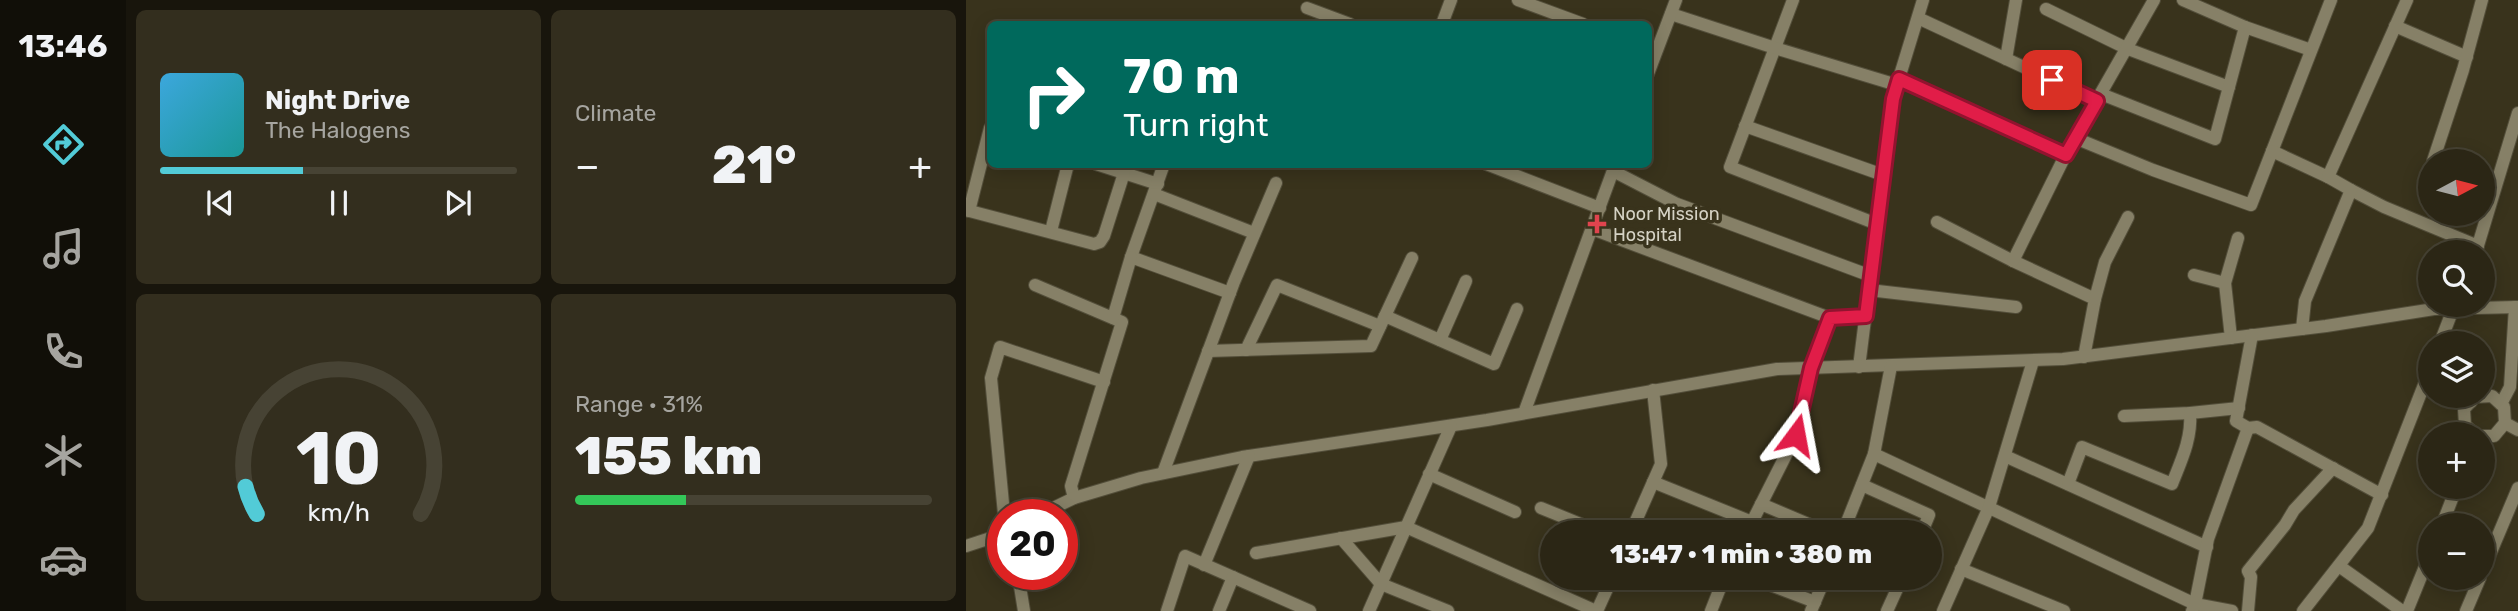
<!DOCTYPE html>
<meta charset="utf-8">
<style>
:root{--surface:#2b2615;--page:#332e1e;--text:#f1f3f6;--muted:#a6a5a0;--line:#474334;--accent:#52cbd7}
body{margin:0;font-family:Rubik,sans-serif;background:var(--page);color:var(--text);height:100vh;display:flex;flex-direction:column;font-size:26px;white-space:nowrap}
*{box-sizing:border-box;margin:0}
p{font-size:23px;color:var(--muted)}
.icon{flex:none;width:38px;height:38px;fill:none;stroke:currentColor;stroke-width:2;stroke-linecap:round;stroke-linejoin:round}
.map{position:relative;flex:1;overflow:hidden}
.drawer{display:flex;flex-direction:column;gap:10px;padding:10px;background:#18150c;width:840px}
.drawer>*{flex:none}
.hud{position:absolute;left:21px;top:21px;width:665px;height:147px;border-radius:10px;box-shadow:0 4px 18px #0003,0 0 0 2px var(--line);background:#00695c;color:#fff;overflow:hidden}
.needle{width:46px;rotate:83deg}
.controls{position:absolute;left:1452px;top:149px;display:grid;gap:14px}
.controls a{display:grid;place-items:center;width:77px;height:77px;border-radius:50%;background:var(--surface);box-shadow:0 4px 18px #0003,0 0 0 2px var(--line);font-size:35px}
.speed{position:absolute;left:21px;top:499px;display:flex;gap:14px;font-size:35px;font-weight:700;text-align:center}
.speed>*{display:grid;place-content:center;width:91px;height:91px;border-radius:50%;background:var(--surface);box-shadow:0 4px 18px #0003,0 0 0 2px var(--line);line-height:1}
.speed .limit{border:10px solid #d22;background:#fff;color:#111}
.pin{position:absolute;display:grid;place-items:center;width:60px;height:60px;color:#fff;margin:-30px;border-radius:14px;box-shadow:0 4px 10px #0006}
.me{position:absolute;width:77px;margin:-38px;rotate:13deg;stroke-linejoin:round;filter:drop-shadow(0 0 5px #0008)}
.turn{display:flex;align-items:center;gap:24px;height:147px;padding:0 21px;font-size:32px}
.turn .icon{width:91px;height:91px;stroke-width:2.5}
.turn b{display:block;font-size:49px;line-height:60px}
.big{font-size:52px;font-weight:800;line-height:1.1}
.drawer .tile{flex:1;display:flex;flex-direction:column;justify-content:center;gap:10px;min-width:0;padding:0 24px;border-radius:10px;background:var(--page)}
.drawer .dial{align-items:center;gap:0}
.dial svg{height:182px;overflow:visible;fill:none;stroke:var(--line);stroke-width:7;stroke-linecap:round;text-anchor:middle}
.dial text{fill:var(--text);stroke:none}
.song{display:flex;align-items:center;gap:21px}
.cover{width:84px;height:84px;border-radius:10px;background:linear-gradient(135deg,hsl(200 70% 55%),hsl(180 70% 35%))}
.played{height:7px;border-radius:4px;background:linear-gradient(90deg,var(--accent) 40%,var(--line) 40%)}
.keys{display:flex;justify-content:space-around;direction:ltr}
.heat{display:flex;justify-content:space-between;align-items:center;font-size:38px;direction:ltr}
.charge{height:10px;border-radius:5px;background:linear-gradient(90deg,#34c759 31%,var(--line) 0)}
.drawer .tiles{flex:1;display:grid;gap:10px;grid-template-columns:repeat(2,1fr)}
.trip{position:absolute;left:574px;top:520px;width:402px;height:70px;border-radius:35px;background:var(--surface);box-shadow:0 4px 18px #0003,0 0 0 2px var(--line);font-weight:800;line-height:70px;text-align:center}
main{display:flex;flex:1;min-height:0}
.menu{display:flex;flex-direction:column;width:126px;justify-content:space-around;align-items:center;background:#110f08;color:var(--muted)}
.menu .icon{width:49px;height:49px}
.menu .on{color:var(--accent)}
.menu b{font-size:32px;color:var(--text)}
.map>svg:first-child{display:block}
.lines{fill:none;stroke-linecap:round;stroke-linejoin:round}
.minor-casing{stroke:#534e3a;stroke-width:14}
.minor{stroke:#868067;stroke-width:12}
.route-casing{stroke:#92132f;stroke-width:18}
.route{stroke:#e11d48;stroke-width:12}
.health-dot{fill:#e0444e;stroke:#39331c;stroke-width:2.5}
.labels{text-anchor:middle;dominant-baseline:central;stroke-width:7;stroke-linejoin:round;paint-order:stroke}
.poi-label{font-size:18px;fill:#d5d2c4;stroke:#39331c;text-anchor:start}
</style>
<main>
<nav class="menu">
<b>13:46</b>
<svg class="icon on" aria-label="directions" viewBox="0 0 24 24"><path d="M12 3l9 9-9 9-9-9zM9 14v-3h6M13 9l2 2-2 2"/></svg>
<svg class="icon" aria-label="music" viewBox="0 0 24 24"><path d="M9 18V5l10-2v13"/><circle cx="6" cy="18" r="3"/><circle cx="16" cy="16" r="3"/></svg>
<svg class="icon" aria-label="phone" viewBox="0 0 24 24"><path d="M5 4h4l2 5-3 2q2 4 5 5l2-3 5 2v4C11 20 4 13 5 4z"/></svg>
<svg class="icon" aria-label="climate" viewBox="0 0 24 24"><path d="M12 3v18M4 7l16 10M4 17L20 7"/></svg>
<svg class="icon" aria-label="car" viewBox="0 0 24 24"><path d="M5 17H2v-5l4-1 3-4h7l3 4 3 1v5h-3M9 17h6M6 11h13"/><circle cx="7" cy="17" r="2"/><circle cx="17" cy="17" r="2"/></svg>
</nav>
<section class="drawer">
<div class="tiles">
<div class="tile">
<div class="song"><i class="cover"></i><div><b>Night Drive</b><p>The Halogens</p></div></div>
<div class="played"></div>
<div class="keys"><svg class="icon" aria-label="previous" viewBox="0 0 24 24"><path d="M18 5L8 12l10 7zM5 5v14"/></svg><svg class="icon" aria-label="pause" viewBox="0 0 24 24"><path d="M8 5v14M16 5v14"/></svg><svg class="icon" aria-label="next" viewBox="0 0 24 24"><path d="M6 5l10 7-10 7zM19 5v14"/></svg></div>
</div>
<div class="tile"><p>Climate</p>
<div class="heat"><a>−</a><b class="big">21°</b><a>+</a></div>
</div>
<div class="tile dial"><svg viewBox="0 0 100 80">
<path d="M14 69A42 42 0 1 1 86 69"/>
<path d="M14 69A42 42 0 0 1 9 57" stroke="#52cbd7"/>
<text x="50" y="56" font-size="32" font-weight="700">10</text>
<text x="50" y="72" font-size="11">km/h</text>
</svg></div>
<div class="tile"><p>Range · 31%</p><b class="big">155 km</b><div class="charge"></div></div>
</div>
</section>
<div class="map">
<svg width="1552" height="611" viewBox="0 0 1552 611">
<rect width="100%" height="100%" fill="#39331c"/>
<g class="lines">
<defs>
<g id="minor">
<path d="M 552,0 L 617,24"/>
<path d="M 827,0 L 764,167 L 911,224"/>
<path d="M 1217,0 L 1279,27 L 1345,50"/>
<path d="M 341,8 L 384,24"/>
<path d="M 1080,9 L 1162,49 L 1263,87"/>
<path d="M 705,14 L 809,48 L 931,85"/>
<path d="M 952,18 L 1131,101"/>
<path d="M 476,24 L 485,0"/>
<path d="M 1429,26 L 1501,57"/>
<path d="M 1040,59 L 1050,0"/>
<path d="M 682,74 L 710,0"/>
<path d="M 933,79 L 1100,154"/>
<path d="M 1135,94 L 1249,139 L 1279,27"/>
<path d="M 779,126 L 917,175"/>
<path d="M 1109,138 L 1187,170 L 1285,205 L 1365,0"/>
<path d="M 1306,151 L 1362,177"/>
<path d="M 1467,161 L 1497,70 L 1516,0"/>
<path d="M 130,164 L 192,184"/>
<path d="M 198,164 L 165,257 L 264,293"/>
<path d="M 520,164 L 634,208"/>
<path d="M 647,171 L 711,204 L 905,276"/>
<path d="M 1385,190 L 1418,207 L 1512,246"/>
<path d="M 188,194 L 288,233"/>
<path d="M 0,210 L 128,244 L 134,242 L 138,236 L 158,173"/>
<path d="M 3,211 L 24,128"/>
<path d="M 971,222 L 1047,261 L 1129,299 L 1118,357"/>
<path d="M 626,229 L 864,318 L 845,368 L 830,435 L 781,532"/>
<path d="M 85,231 L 102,164"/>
<path d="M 1510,252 L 1552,113"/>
<path d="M 1047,261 L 1100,154 L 1188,0"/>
<path d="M 1228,275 L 1259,283"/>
<path d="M 69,285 L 156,322 L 105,486 L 108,498"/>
<path d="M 903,290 L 1050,307"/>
<path d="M 1129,299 L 1139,262 L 1162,217"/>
<path d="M 419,316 L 528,364 L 551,309"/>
<path d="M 147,318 L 165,257"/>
<path d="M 864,318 L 900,316"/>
<path d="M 1336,329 L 1339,301 L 1385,190 L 1362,177 L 1441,0"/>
<path d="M 1265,338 L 1259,283 L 1272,238"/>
<path d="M 474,340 L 500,281"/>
<path d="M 1474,343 L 1489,304"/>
<path d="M 280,350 L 311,285 L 414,326"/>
<path d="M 242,351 L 405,346 L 446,258"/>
<path d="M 893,367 L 927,98 L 957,0"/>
<path d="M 1491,396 L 1505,402"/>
<path d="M 1535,404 L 1544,387 L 1549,307"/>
<path d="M 558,413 L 649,165"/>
<path d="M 1158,416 L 1224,413 L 1273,408"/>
<path d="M 1539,423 L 1552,430"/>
<path d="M 1282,428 L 1291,427 L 1416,495"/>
<path d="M 1509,434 L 1499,425 L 1498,409 L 1509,397 L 1526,396 L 1538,407 L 1539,423 L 1528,436 L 1517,436"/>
<path d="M 908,454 L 1229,604 L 1266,611"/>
<path d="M 1039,456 L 1241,547"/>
<path d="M 197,473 L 268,282 L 310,183"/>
<path d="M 463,474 L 549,512"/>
<path d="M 687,482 L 786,522"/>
<path d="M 1102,484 L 1116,447 L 1206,484 C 1215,461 1226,439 1224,413"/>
<path d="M 896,485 L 963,515 L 956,532"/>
<path d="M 795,504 L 861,532"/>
<path d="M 575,508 L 634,532"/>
<path d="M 38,514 L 25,378 L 34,347 L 138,382"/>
<path d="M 75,514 L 108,498 L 175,478 L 276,457 L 521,420 L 811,369 L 1097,359 L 1360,326 L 1468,309 L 1552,307"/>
<path d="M 1476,525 L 1491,486"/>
<path d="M 665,532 L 695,464 L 687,390"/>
<path d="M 877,532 L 908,454 L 925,366"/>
<path d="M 375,538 L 415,584 L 482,611"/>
<path d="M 0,546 L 37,534"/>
<path d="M 290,553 L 440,527 L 630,611"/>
<path d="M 238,565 L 283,456"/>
<path d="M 1373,566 L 1436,611"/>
<path d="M 995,569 L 1098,611"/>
<path d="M 1517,571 L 1552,488"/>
<path d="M 52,574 L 58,611"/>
<path d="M 786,578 L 849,602"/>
<path d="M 201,611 L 219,556 L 344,611"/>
<path d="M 253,611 L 267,577"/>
<path d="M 403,611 L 485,426"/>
<path d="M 631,611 L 646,578"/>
<path d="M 745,611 L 758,578"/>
<path d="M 845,611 L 859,578"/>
<path d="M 921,611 L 936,578"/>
<path d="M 977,611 L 1023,507 L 1067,361"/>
<path d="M 1226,611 L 1229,604 L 1242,539 L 1282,428 L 1270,421 L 1286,335"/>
<path d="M 1282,611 L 1285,577 L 1282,571 L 1319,525 L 1328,510 L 1367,468"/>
<path d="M 1337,611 L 1402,528 L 1465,367"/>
<path d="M 1441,611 L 1465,552"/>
<path d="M 1500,611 L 1514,578"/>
</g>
</defs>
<use href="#minor" class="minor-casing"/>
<use href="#minor" class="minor"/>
</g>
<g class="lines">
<defs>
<path id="route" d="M 830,435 L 845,368 L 864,318 L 900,316 L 927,99 L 933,79 L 1100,155 L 1131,101 L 1086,80"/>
</defs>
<use href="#route" class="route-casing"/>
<use href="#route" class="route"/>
</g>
<path class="health-dot" d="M627.5 213.5h7v7h7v7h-7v7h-7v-7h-7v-7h7z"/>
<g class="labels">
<g class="poi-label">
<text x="647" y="214">Noor Mission<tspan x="647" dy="21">Hospital</tspan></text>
</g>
</g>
</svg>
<div class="controls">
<a><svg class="needle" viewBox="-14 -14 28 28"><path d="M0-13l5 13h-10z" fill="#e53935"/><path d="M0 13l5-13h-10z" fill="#a6a5a0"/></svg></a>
<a><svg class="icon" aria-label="search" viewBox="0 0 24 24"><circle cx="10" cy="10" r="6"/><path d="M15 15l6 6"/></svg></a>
<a><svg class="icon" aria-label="layers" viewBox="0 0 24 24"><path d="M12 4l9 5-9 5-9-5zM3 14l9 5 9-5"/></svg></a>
<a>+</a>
<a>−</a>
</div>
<div class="speed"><div class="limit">20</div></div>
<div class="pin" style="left:1086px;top:80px;background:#d93025"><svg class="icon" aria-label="arrive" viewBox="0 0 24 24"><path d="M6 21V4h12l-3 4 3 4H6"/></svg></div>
<svg class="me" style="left:830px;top:435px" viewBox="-20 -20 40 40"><path d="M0-17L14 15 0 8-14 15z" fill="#e11d48" stroke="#fff" stroke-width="4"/></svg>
<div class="trip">13:47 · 1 min · 380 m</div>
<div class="hud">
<div class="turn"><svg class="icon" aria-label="right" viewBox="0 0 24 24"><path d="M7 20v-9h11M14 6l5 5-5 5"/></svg><div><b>70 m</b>Turn right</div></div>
</div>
</div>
</main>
